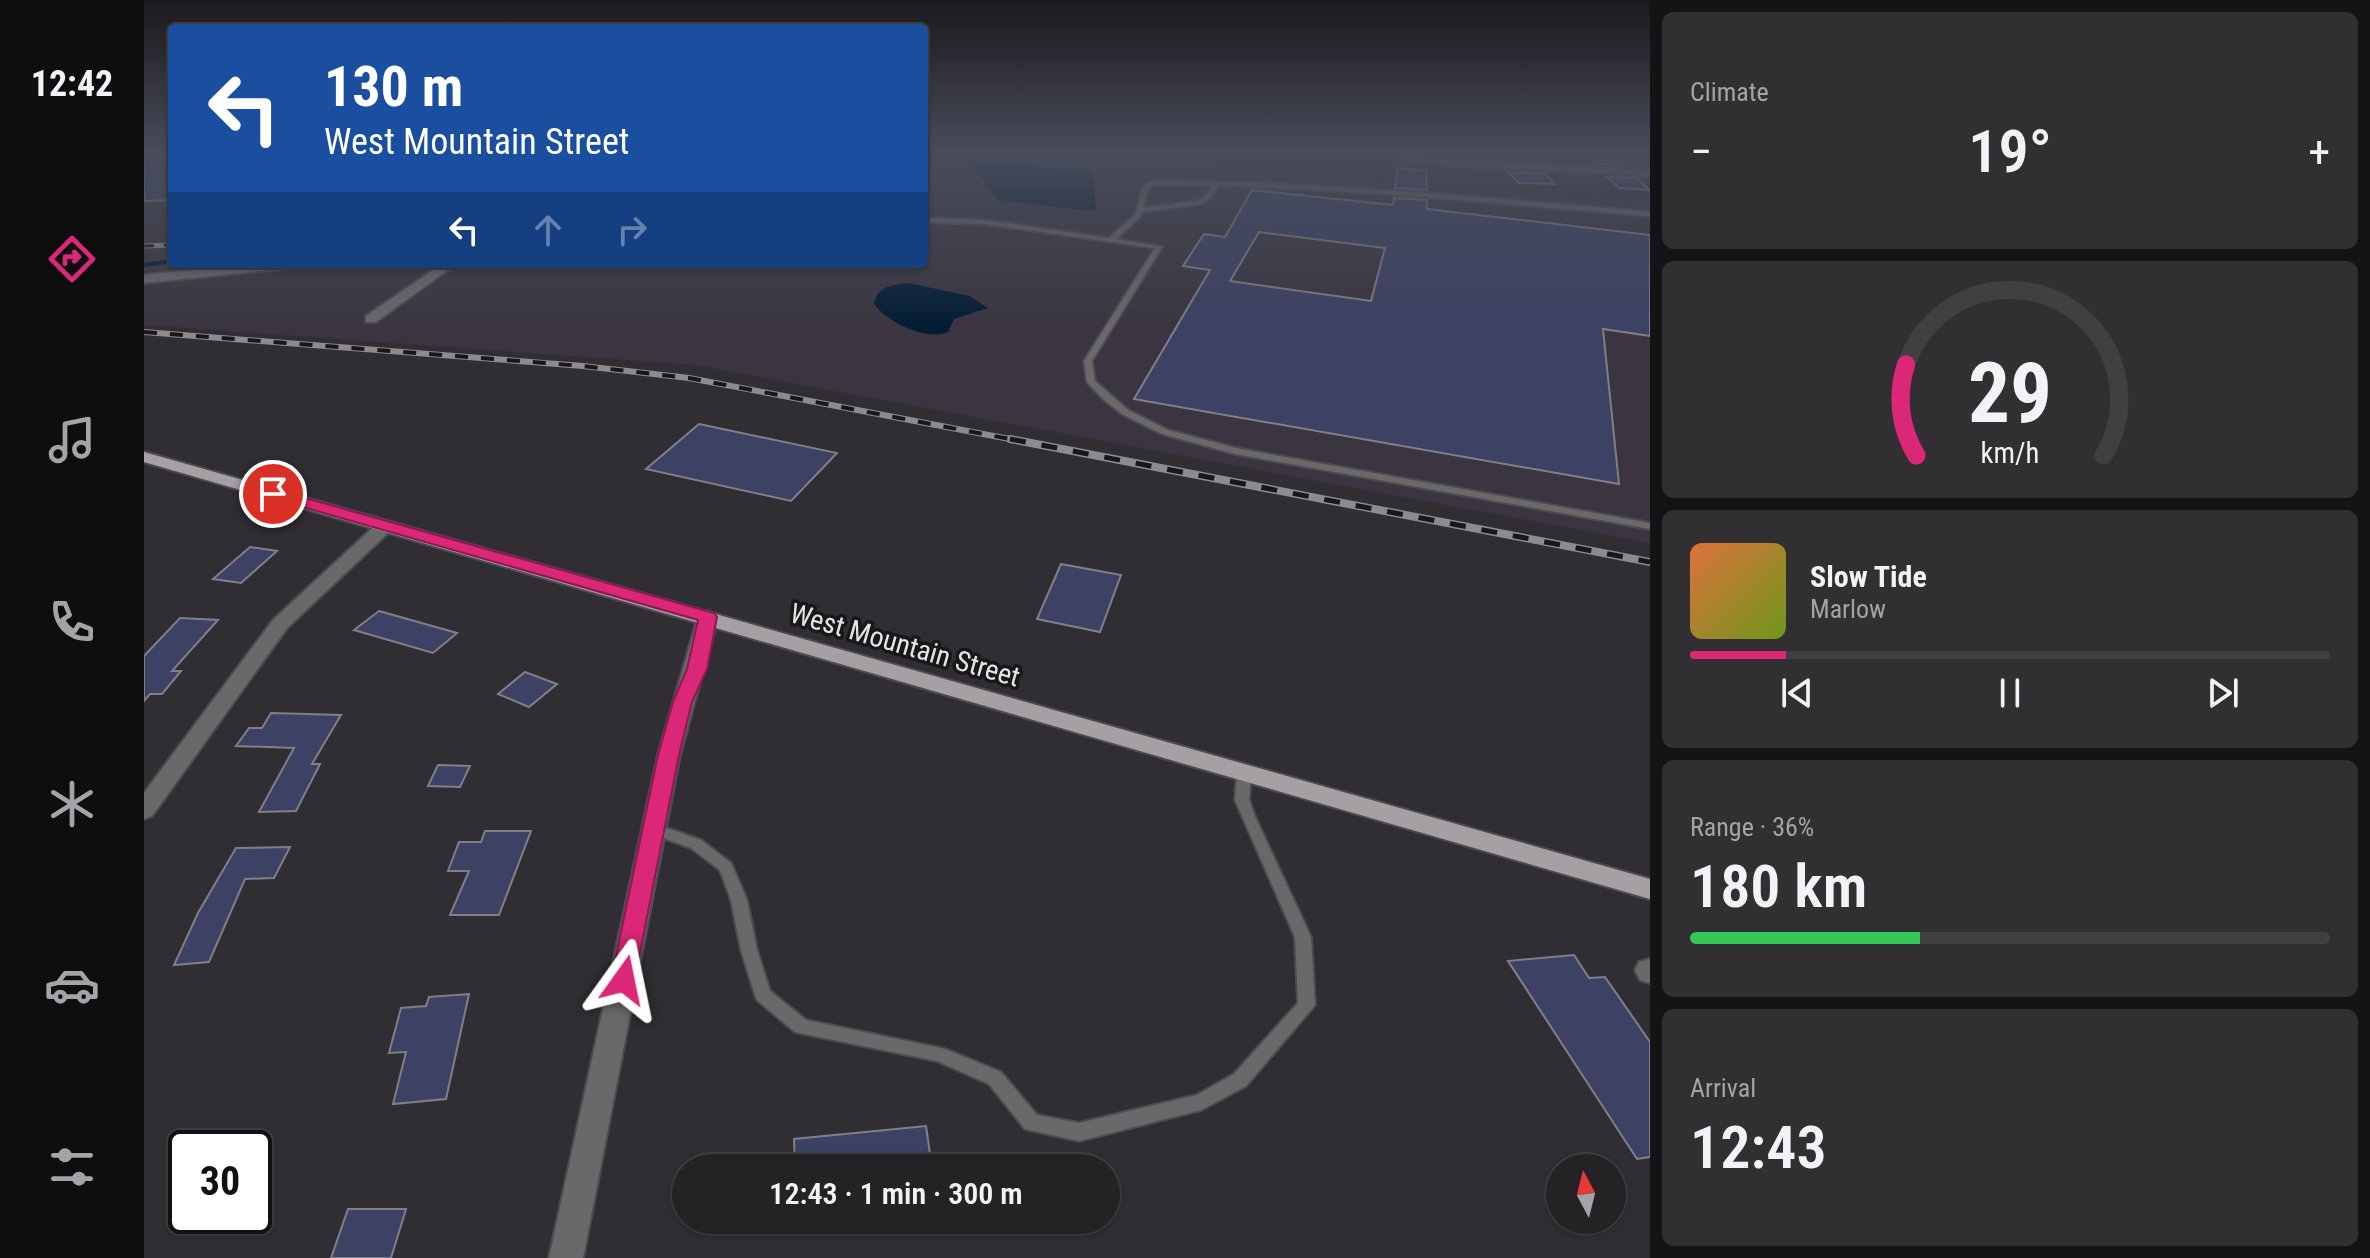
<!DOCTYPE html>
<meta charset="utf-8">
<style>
:root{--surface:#252226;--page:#312f32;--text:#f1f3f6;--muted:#a3a4a7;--line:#423f43;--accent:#db2777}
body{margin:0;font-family:"Roboto Condensed",sans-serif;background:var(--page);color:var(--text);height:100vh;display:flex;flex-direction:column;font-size:30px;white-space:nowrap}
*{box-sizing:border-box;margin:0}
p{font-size:26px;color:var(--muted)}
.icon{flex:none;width:44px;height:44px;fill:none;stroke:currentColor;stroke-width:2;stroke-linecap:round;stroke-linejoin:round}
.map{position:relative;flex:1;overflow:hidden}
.side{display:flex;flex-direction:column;gap:12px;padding:12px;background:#141315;width:720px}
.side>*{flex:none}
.top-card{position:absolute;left:24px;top:24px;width:760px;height:244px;border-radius:8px;box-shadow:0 2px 6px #0004,0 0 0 2px var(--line);background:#1a4fa0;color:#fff;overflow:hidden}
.needle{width:52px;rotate:353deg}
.fabs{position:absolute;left:1402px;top:1154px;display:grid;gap:16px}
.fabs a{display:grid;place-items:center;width:80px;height:80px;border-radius:50%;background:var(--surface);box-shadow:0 2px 6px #0004,0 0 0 2px var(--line);font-size:40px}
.speed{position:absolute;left:24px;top:1130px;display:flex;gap:16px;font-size:40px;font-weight:700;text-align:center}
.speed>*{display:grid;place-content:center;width:104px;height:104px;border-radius:50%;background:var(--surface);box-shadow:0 2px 6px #0004,0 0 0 2px var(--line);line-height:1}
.speed .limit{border:4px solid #111;border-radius:12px;background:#fff;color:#111}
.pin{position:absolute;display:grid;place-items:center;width:68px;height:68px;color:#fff;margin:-34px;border:4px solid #fff;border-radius:50%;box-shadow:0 2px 8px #0007}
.me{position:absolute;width:88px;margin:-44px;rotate:12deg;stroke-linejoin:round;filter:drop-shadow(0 0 6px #0008)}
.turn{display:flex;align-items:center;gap:28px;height:168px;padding:0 24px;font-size:36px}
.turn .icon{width:104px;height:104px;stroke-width:2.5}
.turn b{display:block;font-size:56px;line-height:68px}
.lanes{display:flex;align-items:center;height:76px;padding:0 24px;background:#0003;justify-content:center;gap:40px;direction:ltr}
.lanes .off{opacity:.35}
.big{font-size:60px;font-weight:600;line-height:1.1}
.side .card{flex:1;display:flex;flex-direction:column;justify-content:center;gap:12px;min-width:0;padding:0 28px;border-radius:12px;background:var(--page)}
.side .dial{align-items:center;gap:0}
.dial svg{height:208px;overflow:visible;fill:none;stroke:var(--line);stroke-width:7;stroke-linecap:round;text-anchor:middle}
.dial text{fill:var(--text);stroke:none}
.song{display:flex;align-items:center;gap:24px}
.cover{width:96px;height:96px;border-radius:12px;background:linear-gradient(135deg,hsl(20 70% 55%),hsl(80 70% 35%))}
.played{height:8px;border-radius:4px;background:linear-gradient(90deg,var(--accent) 15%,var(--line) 15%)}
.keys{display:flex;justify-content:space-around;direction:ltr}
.heat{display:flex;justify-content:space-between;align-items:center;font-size:44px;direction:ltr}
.charge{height:12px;border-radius:6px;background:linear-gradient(90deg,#34c759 36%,var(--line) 0)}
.trip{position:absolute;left:528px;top:1154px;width:448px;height:80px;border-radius:40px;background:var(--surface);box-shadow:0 2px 6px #0004,0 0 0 2px var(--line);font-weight:600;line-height:80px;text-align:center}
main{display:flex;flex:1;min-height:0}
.tabs{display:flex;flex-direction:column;width:144px;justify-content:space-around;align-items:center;background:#0f0e0f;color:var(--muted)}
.tabs .icon{width:56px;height:56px}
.tabs .current{color:var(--accent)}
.tabs b{font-size:36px;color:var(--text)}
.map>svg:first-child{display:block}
.built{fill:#3a3540}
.water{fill:#021c34}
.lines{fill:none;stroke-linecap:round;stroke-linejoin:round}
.stream{stroke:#021c34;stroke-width:4}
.building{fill:#3d4163;stroke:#7f8087;stroke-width:2;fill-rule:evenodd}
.service-casing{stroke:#4e4b50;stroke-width:4}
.minor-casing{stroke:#4e4b50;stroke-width:4}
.primary-casing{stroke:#4e4b50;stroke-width:4}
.service{fill:#6b686a;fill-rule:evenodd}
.minor{fill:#6b686a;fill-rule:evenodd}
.primary{fill:#a5a0a4;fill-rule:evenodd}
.rail-far2-casing{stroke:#8e8b90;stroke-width:5}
.rail-far1-casing{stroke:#8e8b90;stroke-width:6}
.rail-casing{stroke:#8e8b90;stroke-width:8}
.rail-far2{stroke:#181719;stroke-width:3;stroke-dasharray:10;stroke-linecap:butt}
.rail-far1{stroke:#181719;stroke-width:4;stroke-dasharray:13;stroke-linecap:butt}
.rail{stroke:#181719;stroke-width:5;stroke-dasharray:16;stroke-linecap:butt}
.route{fill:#db2777;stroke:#8e194d;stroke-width:2}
.labels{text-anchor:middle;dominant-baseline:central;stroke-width:7;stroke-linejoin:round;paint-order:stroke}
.street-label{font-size:28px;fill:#e6e4e8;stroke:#181719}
</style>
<main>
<nav class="tabs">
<b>12:42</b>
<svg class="icon current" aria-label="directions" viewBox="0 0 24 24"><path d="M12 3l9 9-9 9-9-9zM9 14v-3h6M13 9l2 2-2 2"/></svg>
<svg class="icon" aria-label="music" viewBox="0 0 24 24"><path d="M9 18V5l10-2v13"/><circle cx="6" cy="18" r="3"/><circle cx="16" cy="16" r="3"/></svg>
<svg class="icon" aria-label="phone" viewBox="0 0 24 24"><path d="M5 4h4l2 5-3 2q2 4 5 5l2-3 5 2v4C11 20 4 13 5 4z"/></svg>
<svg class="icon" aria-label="climate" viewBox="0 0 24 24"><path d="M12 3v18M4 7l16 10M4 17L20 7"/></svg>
<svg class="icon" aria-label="car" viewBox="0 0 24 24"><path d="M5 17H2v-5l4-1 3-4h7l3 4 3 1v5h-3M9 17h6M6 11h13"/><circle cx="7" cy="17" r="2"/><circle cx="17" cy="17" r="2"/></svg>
<svg class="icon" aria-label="filters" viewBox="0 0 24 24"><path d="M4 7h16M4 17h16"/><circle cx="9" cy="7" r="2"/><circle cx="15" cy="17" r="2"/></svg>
</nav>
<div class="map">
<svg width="1506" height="1258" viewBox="0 0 1506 1258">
<rect width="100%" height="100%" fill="#312e33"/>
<path class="built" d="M 0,153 L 28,153 L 28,264 L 780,264 L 780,153 L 895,153 L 1506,203 L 1506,543 L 551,365 L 0,325 Z"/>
<g class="water">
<path d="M 825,161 L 945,171 L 949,176 L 952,209 L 947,211 L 854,200 Z"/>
<path d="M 764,283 L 826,296 L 844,308 L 810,319 L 804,332 C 782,341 743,322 730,304 C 733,286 748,285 764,283 Z"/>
</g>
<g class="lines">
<path class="stream" d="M 0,265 L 28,261"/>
</g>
<g class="building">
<path d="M 0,153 L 28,153 L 28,200 L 0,201 Z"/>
<path d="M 1440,153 L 1466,154 L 1479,165 L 1450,164 Z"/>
<path d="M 1253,168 L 1282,171 L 1283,190 L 1251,188 Z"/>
<path d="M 1364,172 L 1401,174 L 1411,184 L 1375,183 Z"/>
<path d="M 1463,177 L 1493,178 L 1505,190 L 1475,188 Z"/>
<path d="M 1108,190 L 1249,205 L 1250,198 L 1283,200 L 1283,209 L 1506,235 L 1506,336 L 1459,329 L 1475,484 L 990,399 L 1066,270 L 1039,266 L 1060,234 L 1081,237 ZM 1115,232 L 1241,248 L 1227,301 L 1086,281 Z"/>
<path d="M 555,424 L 693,453 L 647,501 L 502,469 Z"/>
<path d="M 106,547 L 133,551 L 97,583 L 69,579 Z"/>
<path d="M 917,564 L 977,575 L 956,632 L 893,619 Z"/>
<path d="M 235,611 L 313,633 L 289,653 L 210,630 Z"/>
<path d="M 36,618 L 74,620 L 28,671 L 37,671 L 18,694 L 6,694 L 0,701 L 0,656 Z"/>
<path d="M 381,672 L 413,684 L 385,707 L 354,694 Z"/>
<path d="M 127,713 L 197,715 L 168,764 L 176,764 L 152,811 L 115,812 L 150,748 L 92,746 L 105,728 L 118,728 Z"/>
<path d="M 294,765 L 326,766 L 316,787 L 284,786 Z"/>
<path d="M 341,831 L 387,831 L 355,915 L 306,915 L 325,871 L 304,871 L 315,842 L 337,842 Z"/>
<path d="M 146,847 L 130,878 L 101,879 L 65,962 L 30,965 L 54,913 L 92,848 Z"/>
<path d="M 1430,955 L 1445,978 L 1461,977 L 1506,1042 L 1506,1157 L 1493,1159 L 1364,961 Z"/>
<path d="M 325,994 L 302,1099 L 249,1104 L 262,1052 L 245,1053 L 257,1008 L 282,1006 L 285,997 Z"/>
<path d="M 782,1126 L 788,1168 L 651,1168 L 650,1139 Z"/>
<path d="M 204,1209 L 262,1209 L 247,1258 L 187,1258 Z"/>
</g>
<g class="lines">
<defs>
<g id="service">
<path d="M 1007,181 C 1174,181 1340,198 1506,212 L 1506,216 L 1243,194 L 1075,185 L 1064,200 L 1057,204 L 998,212 L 996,217 L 972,239 L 1018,247 L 948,361 L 951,381 L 984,410 L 1024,430 L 1092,448 L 1506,523 L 1506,529 L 1091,454 L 1018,434 L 978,414 L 959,399 L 943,382 L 940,361 L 1011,248 L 841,224 L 780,222 L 780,218 L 841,220 L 965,238 L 991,215 L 999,186 ZM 1008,185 L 1069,185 L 1060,198 L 1053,201 L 999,208 L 1005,187 Z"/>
<path d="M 1100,768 L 1105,770 L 1107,773 L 1105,800 L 1112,819 L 1167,937 L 1171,1005 L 1102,1086 L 1057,1110 L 935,1141 L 881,1129 L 845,1084 L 793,1061 L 651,1032 L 613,1000 L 611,995 L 597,950 L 587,900 L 576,870 L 547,848 L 506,833 L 504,829 L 506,825 L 511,824 L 557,840 L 587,863 L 603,900 L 613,950 L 626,991 L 662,1020 L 801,1049 L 857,1072 L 893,1115 L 935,1123 L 1053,1095 L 1090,1074 L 1154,1003 L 1151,937 L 1091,800 L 1093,773 L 1095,770 Z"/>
</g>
<g id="minor">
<path d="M 1214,153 L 1506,170 L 1506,176 L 1293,165 Z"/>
<path d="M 110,264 L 151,264 L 145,268 L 0,283 L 0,275 Z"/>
<path d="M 298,264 L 312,264 L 232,322 L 222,322 L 222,316 Z"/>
<path d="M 241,521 L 250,526 L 247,530 L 143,628 L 8,816 L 0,819 L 0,793 L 129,620 L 235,522 Z"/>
<path d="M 564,611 L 574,617 L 536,755 L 439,1258 L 405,1258 L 514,755 L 554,617 Z"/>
<path d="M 1506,959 L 1506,983 L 1496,980 L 1491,970 L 1495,962 Z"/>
</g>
<path id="primary" d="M 0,452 L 1506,879 L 1506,899 L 0,462 Z"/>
</defs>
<use href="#service" class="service-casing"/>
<use href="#minor" class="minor-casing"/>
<use href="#primary" class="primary-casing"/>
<use href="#service" class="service"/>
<use href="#minor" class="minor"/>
<use href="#primary" class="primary"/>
<defs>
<path id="rail-far2" d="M 0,246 L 28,245"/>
<path id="rail-far1" d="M 0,332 L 439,366 L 545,378 L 876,441"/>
<path id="rail" d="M 866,439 L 1506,562"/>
</defs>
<use href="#rail-far2" class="rail-far2-casing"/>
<use href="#rail-far1" class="rail-far1-casing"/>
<use href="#rail" class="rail-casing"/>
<use href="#rail-far2" class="rail-far2"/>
<use href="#rail-far1" class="rail-far1"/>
<use href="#rail" class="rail"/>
</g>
<linearGradient id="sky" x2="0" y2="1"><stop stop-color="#1b191c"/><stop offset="0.46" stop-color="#484c5b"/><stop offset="1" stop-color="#484c5b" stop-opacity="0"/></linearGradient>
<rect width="1506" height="330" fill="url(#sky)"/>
<path class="route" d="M 129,489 L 570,613 L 573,617 L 563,669 L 548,702 L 535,755 L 489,988 L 480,991 L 471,988 L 467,980 L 514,755 L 529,702 L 543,669 L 554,620 L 124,497 L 122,494 Z"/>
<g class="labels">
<g class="street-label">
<text transform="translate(761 645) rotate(16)">West Mountain Street</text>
</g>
</g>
</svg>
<div class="fabs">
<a><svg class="needle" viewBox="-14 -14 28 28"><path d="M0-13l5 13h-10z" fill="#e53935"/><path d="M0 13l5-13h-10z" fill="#a3a4a7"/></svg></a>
</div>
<div class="speed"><div class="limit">30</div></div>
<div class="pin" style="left:129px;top:494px;background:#d93025"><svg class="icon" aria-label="arrive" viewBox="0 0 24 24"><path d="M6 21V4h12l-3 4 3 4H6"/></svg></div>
<svg class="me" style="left:480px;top:980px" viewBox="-20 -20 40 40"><path d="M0-17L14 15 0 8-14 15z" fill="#db2777" stroke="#fff" stroke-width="4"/></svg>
<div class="trip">12:43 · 1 min · 300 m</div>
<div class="top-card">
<div class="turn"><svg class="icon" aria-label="left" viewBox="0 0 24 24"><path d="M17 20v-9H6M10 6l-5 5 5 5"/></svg><div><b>130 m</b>West Mountain Street</div></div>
<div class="lanes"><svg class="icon" aria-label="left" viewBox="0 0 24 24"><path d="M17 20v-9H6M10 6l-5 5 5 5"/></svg><svg class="icon off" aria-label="ahead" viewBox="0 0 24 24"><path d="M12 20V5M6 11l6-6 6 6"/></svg><svg class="icon off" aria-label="right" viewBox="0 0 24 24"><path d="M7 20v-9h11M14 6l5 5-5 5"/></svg></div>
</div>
</div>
<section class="side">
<div class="card"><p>Climate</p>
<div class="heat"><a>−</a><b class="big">19°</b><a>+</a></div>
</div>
<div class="card dial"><svg viewBox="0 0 100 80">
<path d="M14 69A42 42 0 1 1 86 69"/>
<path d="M14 69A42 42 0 0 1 10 34" stroke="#db2777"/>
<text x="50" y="56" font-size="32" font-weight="700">29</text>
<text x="50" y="72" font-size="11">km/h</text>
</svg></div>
<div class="card">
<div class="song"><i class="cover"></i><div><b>Slow Tide</b><p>Marlow</p></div></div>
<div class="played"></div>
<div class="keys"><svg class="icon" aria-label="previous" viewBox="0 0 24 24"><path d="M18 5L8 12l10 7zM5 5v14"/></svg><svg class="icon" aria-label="pause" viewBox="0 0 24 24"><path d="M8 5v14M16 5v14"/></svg><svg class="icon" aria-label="next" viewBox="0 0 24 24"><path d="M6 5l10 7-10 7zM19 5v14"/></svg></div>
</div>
<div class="card"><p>Range · 36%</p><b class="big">180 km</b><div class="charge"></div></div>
<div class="card"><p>Arrival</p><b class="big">12:43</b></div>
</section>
</main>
